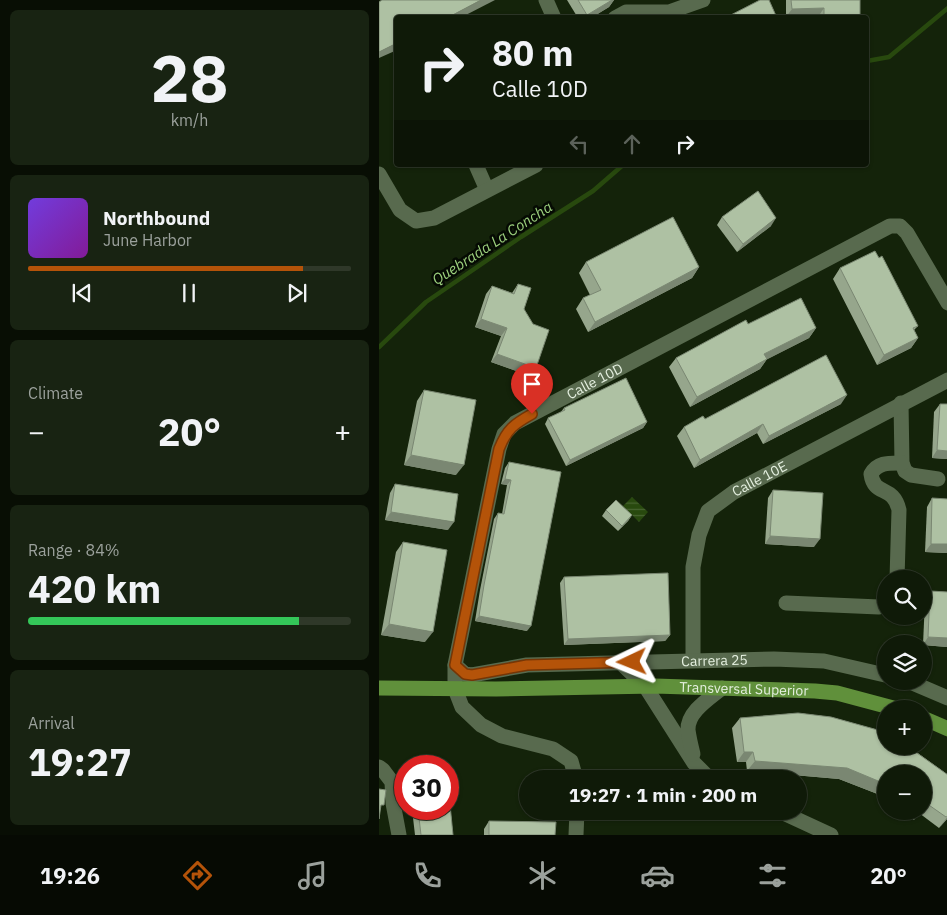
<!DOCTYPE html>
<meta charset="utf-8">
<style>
:root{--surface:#0f1a08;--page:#182312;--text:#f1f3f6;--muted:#9ba19c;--line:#2f3829;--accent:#b45309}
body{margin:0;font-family:"IBM Plex Sans",sans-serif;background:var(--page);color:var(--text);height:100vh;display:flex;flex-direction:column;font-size:19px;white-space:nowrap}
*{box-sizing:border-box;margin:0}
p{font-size:16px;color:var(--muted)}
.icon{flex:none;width:28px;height:28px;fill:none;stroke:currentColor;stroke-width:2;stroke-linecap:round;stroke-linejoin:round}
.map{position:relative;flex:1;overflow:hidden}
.details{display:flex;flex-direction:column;gap:10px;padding:10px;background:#080e04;width:379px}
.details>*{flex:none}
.hud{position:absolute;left:15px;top:15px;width:475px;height:152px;border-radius:5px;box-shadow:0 1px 4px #0004,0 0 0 1px var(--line);background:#0f1a08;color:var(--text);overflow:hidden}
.fabs{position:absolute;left:498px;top:570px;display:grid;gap:10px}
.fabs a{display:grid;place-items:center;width:55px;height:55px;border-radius:50%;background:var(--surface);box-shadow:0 1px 4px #0004,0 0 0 1px var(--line);font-size:25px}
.speed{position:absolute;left:15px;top:755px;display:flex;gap:10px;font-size:25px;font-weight:700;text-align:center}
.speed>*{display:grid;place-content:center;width:65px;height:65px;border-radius:50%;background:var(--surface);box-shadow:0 1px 4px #0004,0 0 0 1px var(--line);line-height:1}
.speed .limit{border:8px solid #d22;background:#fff;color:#111}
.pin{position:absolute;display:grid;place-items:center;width:42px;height:42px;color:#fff;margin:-51px -21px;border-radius:50% 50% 50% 0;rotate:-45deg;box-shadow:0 0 5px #0007}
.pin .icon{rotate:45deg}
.me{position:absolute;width:55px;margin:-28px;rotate:268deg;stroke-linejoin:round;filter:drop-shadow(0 0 4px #0008)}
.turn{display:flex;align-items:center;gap:18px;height:105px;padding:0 15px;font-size:22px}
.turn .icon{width:65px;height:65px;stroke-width:2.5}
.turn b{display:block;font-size:35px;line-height:42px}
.lanes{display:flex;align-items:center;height:48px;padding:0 15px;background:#0003;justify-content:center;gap:25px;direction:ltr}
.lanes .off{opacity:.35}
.big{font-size:38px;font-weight:700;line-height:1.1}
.details .tile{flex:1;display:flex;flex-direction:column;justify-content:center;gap:8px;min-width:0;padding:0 18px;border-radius:8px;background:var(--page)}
.details .dial{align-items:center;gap:0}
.dial b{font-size:65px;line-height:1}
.song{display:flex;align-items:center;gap:15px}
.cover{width:60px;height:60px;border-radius:8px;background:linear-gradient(135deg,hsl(260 70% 55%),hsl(290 70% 35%))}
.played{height:5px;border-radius:2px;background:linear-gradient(90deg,var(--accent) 85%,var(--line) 85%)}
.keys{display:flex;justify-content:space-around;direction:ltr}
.heat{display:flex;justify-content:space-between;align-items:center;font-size:28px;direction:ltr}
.charge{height:8px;border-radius:4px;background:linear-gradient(90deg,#34c759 84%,var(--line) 0)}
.trip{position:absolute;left:140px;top:770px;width:288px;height:50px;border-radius:25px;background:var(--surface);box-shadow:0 1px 4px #0004,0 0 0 1px var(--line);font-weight:700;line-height:50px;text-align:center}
.tabs{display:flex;height:80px;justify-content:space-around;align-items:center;background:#060a03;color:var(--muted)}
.tabs .icon{width:35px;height:35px}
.tabs .active{color:var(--accent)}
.tabs b{font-size:22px;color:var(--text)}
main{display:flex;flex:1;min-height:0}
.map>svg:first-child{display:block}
.water{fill:url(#water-rules)}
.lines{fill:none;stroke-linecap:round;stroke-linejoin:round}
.stream{stroke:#28490e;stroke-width:4.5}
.minor{stroke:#586a4e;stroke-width:15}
.major{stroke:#60903b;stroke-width:15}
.wall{fill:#96a68c}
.shaded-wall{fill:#7a8772}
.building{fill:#aec1a3;stroke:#7a8772}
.route-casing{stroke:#753606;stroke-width:12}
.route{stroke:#b45309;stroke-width:9}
.labels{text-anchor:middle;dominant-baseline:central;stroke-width:5;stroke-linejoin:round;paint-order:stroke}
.street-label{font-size:14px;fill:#e4efdf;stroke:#050a03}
.water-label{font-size:15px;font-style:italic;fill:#9dd17e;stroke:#050a03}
</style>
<main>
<section class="details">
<div class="tile dial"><b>28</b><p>km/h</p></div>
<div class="tile">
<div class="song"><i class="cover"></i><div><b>Northbound</b><p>June Harbor</p></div></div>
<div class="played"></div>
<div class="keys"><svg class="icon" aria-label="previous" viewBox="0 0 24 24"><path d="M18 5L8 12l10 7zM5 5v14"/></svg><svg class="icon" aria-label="pause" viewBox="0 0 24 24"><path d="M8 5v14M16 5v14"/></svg><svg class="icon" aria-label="next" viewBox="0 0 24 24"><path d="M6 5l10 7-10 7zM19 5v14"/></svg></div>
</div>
<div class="tile"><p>Climate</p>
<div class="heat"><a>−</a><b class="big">20°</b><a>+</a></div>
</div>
<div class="tile"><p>Range · 84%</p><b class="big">420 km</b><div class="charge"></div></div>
<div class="tile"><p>Arrival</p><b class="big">19:27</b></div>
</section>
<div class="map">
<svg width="569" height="835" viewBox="0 0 569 835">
<defs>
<pattern id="water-rules" width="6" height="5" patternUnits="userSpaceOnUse" patternTransform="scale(1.25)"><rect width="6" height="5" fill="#28490e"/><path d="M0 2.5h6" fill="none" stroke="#476431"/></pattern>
</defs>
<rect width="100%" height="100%" fill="#14230a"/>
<path class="water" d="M 253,497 L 269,512 L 260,522 L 244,506 Z"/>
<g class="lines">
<g class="stream">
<path d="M 488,61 L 510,57 L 569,8"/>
<path d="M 0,347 L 47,302 L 142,237 L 214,191 L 244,165"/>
</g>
<g class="minor">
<path d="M 167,0 L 175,18"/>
<path d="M 236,18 L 247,12 L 290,12 L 324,0"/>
<path d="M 97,165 L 108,190"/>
<path d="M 0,174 L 21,210 L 37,221 L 55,218 L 157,165"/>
<path d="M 522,403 L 523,463 L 526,471 L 532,475 L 559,479"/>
<path d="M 518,579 L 520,510 C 514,484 495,497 492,474 C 499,462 510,463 523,463"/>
<path d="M 407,603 L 500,607 L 506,604"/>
<path id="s1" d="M 314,660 L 314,567 L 320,535 L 329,511 L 355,492 L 569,380"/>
<path d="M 242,663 L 266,686 L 315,763 L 331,779"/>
<path id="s2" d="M 76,665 L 86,674 L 93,675 L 148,665 L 395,659 L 445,661 L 506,675"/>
<path d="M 529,681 L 569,698"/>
<path d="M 314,754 C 312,746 310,738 309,730 C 308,712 331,698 343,688"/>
<path d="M 0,767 L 4,770 L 13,782 L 14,803 L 20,835"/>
<path id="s3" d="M 197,779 L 192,761 L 174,749 L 123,736 L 102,725 L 83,707 L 76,689 L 76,665 L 120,449 L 125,434 L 136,423 L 511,226 L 521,226 L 528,233 L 569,303"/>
<path d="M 400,811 L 452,835"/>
<path d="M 197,835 L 198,811"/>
</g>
<g class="major">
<path id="s4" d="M 0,688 L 117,689 L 276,686 L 436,691 L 458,693 L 518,709"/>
<path d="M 544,718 L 569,729"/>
</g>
</g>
<g class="wall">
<path d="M 188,0 L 235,0 L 230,7 L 212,18 L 199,18 Z"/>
<path d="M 407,0 L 481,0 L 481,18 L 407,17 Z"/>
<path d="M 343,217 L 392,226 L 358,252 L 338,225 Z"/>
<path d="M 207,262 L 320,267 L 313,278 L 209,332 L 197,309 L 204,298 L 211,295 L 200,273 Z"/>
<path d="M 461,268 L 539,326 L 535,330 L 539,338 L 532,348 L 498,365 L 454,279 Z"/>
<path d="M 139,284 L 145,309 L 151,376 L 112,362 L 122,336 L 96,327 L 107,294 L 113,286 L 133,293 Z"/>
<path d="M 369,324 L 437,328 L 430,338 L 388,359 L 381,369 L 311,407 L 290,367 L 297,358 Z"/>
<path d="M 45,390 L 77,475 L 25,465 L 38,401 Z"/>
<path d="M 462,404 L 384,444 L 378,433 L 315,468 L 298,436 L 305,427 L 326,419 Z"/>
<path d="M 561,404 L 569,459 L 553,458 L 555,412 Z"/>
<path d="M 185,408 L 268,422 L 264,428 L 187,466 L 166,424 L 169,418 L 181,413 Z"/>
<path d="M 130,462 L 148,631 L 96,621 L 101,590 L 115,519 L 119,513 L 123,514 L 128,485 L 122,484 L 126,468 Z"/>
<path d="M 16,484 L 69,530 L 6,520 L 11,493 Z"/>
<path d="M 394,490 L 435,547 L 386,544 L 389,498 Z"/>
<path d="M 553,498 L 569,553 L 546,552 L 548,507 Z"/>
<path d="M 227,510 L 253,515 L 249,521 L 239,531 L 223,516 Z"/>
<path d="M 24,542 L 46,642 L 2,635 L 17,552 Z"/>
<path d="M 185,577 L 291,635 L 286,641 L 185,645 L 181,583 Z"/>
<path d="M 551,591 L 569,592 L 569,647 L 544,645 L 546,599 Z"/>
<path d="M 419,713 L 452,717 L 506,732 L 506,746 L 529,746 L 569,775 L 569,818 L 560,828 L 540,813 L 535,820 L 522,811 L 544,811 L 544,774 L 506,774 L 506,800 L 496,793 L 460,779 L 368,771 L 367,762 L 358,762 L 353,728 L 361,718 Z"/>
<path d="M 69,771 L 72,793 L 70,796 L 74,835 L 36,835 L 33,809 L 69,809 Z"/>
<path d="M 110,821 L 176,835 L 105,835 L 105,829 Z"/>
</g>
<g class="shaded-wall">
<path d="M 102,0 L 116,0 L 81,18 L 68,18 Z"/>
<path d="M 233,0 L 235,0 L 230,7 L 212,18 L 206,18 L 208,15 Z"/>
<path d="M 445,8 L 439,17 L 407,17 L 413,9 Z"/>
<path d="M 18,43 L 18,50 L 0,58 L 0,52 Z"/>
<path d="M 397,218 L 392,226 L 358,252 L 364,244 Z"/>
<path d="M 320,267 L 313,278 L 209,332 L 216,322 Z"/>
<path d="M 102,319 L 128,328 L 122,336 L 96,327 Z"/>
<path d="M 437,328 L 430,338 L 379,364 L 385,354 Z"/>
<path d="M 539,338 L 532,348 L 498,365 L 505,355 Z"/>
<path d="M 118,354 L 157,368 L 151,376 L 112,362 Z"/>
<path d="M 388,359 L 381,369 L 311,407 L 318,397 Z"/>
<path d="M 468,395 L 462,404 L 384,444 L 390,436 Z"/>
<path d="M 268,422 L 264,428 L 187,466 L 191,460 Z"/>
<path d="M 384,424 L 378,433 L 315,468 L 321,460 Z"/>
<path d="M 558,450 L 569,451 L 569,459 L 553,458 Z"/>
<path d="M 32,455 L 85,465 L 77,475 L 25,465 Z"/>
<path d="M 126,479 L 132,480 L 128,485 L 122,484 Z"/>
<path d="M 12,512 L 75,522 L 69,530 L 6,520 Z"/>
<path d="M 253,515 L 249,521 L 239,531 L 243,526 Z"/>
<path d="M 391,536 L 441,539 L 435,547 L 386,544 Z"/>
<path d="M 552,544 L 569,544 L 569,553 L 546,552 Z"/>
<path d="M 100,616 L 152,626 L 148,631 L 96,621 Z"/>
<path d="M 10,624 L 54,632 L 46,642 L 2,635 Z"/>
<path d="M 291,635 L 286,641 L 185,645 L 189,639 Z"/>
<path d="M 549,637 L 569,638 L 569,647 L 544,645 Z"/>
<path d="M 365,752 L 374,752 L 367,762 L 358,762 Z"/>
<path d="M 376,761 L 468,768 L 504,783 L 496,793 L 460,779 L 368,771 Z"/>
<path d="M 569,816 L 569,818 L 560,828 Z"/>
</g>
<g class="building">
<path d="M 3,0 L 102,0 L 68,18 L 18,18 L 18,43 L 0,52 L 0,2 Z"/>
<path d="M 199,0 L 233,0 L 208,15 Z"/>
<path d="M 381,0 L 390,0 L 398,18 L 346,18 Z"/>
<path d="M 412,0 L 481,0 L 481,18 L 445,18 L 445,8 L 413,9 Z"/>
<path d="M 379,191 L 397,218 L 364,244 L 343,217 Z"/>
<path d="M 294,217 L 320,267 L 216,322 L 204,298 L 222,290 L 207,262 Z"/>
<path d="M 496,251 L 500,258 L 503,256 L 539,326 L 534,328 L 539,338 L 505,355 L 461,268 Z"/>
<path d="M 139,284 L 152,288 L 145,309 L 154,324 L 170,330 L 157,368 L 118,354 L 128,328 L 102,319 L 113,286 L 135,294 Z"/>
<path d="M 422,298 L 437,328 L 385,354 L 388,359 L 318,397 L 297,358 L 367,320 L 369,324 Z"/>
<path d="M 447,355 L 468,395 L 390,436 L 384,424 L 321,460 L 305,427 L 324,416 L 326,419 Z"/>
<path d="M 247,378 L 268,422 L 191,460 L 169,418 L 186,410 L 185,408 Z"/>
<path d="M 45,390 L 97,400 L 85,465 L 32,455 Z"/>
<path d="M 561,404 L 569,404 L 569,451 L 558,450 Z"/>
<path d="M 130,462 L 182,472 L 152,626 L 100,616 L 105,585 L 119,513 L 125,514 L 132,480 L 126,479 Z"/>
<path d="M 16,484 L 79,494 L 75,522 L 12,512 Z"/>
<path d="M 394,490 L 444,493 L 441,539 L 391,536 Z"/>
<path d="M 553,498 L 569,499 L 569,544 L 552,544 Z"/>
<path d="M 237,500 L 253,515 L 243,526 L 227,510 Z"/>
<path d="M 24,542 L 68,550 L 54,632 L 10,624 Z"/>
<path d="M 289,573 L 291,635 L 189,639 L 185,577 Z"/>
<path d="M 551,591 L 569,592 L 569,638 L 549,637 Z"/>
<path d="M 419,713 L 452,717 L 506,732 L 506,746 L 529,746 L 531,748 L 569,775 L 569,816 L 567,817 L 547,803 L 544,808 L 544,774 L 506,774 L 506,784 L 504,783 L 468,768 L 376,761 L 374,752 L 365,752 L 361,718 Z"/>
<path d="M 67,762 L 68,766 L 37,766 Z"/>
<path d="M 69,771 L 72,793 L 70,794 L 74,835 L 42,835 L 39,809 L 69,809 Z"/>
<path d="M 0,789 L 7,790 L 5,805 L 2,805 L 0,819 Z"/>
<path d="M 110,821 L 177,822 L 176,835 L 110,835 Z"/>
</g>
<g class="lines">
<defs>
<path id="route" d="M 153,414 C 135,424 128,429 120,449 L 76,665 L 86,674 L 93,675 L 148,665 L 253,662"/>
</defs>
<use href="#route" class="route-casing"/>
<use href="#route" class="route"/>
</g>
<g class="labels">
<g class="street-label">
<text stroke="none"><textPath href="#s3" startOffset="528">Calle 10D</textPath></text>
<text stroke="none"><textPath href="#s1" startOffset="212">Calle 10E</textPath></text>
<text stroke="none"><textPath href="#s2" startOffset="264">Carrera 25</textPath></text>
<text stroke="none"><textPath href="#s4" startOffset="365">Transversal Superior</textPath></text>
</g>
<g class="water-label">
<text transform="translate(113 243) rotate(-33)">Quebrada La Concha</text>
</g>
</g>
</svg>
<div class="fabs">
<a><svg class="icon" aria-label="search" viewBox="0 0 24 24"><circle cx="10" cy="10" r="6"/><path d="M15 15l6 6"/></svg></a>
<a><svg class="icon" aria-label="layers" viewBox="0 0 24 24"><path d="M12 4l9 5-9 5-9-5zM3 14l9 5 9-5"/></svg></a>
<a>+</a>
<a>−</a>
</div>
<div class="speed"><div class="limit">30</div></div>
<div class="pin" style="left:153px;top:414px;background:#d93025"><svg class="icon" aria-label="arrive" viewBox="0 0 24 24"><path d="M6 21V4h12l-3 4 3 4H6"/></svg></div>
<svg class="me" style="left:253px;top:662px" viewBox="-20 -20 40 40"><path d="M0-17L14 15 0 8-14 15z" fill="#b45309" stroke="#fff" stroke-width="4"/></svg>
<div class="trip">19:27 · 1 min · 200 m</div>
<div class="hud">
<div class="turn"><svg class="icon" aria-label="right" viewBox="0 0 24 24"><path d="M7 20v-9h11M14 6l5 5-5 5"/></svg><div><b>80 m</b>Calle 10D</div></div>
<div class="lanes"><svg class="icon off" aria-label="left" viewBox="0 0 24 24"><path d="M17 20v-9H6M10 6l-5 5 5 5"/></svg><svg class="icon off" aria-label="ahead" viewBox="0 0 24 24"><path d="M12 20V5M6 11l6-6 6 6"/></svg><svg class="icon" aria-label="right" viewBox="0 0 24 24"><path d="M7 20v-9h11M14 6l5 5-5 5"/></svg></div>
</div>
</div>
</main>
<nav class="tabs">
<b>19:26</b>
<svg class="icon active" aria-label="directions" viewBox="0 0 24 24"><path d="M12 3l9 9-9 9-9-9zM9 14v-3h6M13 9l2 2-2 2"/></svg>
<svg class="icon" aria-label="music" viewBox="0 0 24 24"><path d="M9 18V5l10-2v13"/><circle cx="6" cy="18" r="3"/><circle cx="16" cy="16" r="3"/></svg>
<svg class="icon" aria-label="phone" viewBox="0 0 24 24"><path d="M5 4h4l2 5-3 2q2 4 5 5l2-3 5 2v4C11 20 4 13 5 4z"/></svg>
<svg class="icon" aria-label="climate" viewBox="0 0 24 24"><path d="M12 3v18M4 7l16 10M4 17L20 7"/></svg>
<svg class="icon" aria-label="car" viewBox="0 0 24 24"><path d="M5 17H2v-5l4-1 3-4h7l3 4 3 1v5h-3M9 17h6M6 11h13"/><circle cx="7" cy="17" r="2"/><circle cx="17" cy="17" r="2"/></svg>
<svg class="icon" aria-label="filters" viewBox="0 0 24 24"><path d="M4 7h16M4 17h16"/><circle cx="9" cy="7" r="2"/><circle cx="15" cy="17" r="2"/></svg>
<b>20°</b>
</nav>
